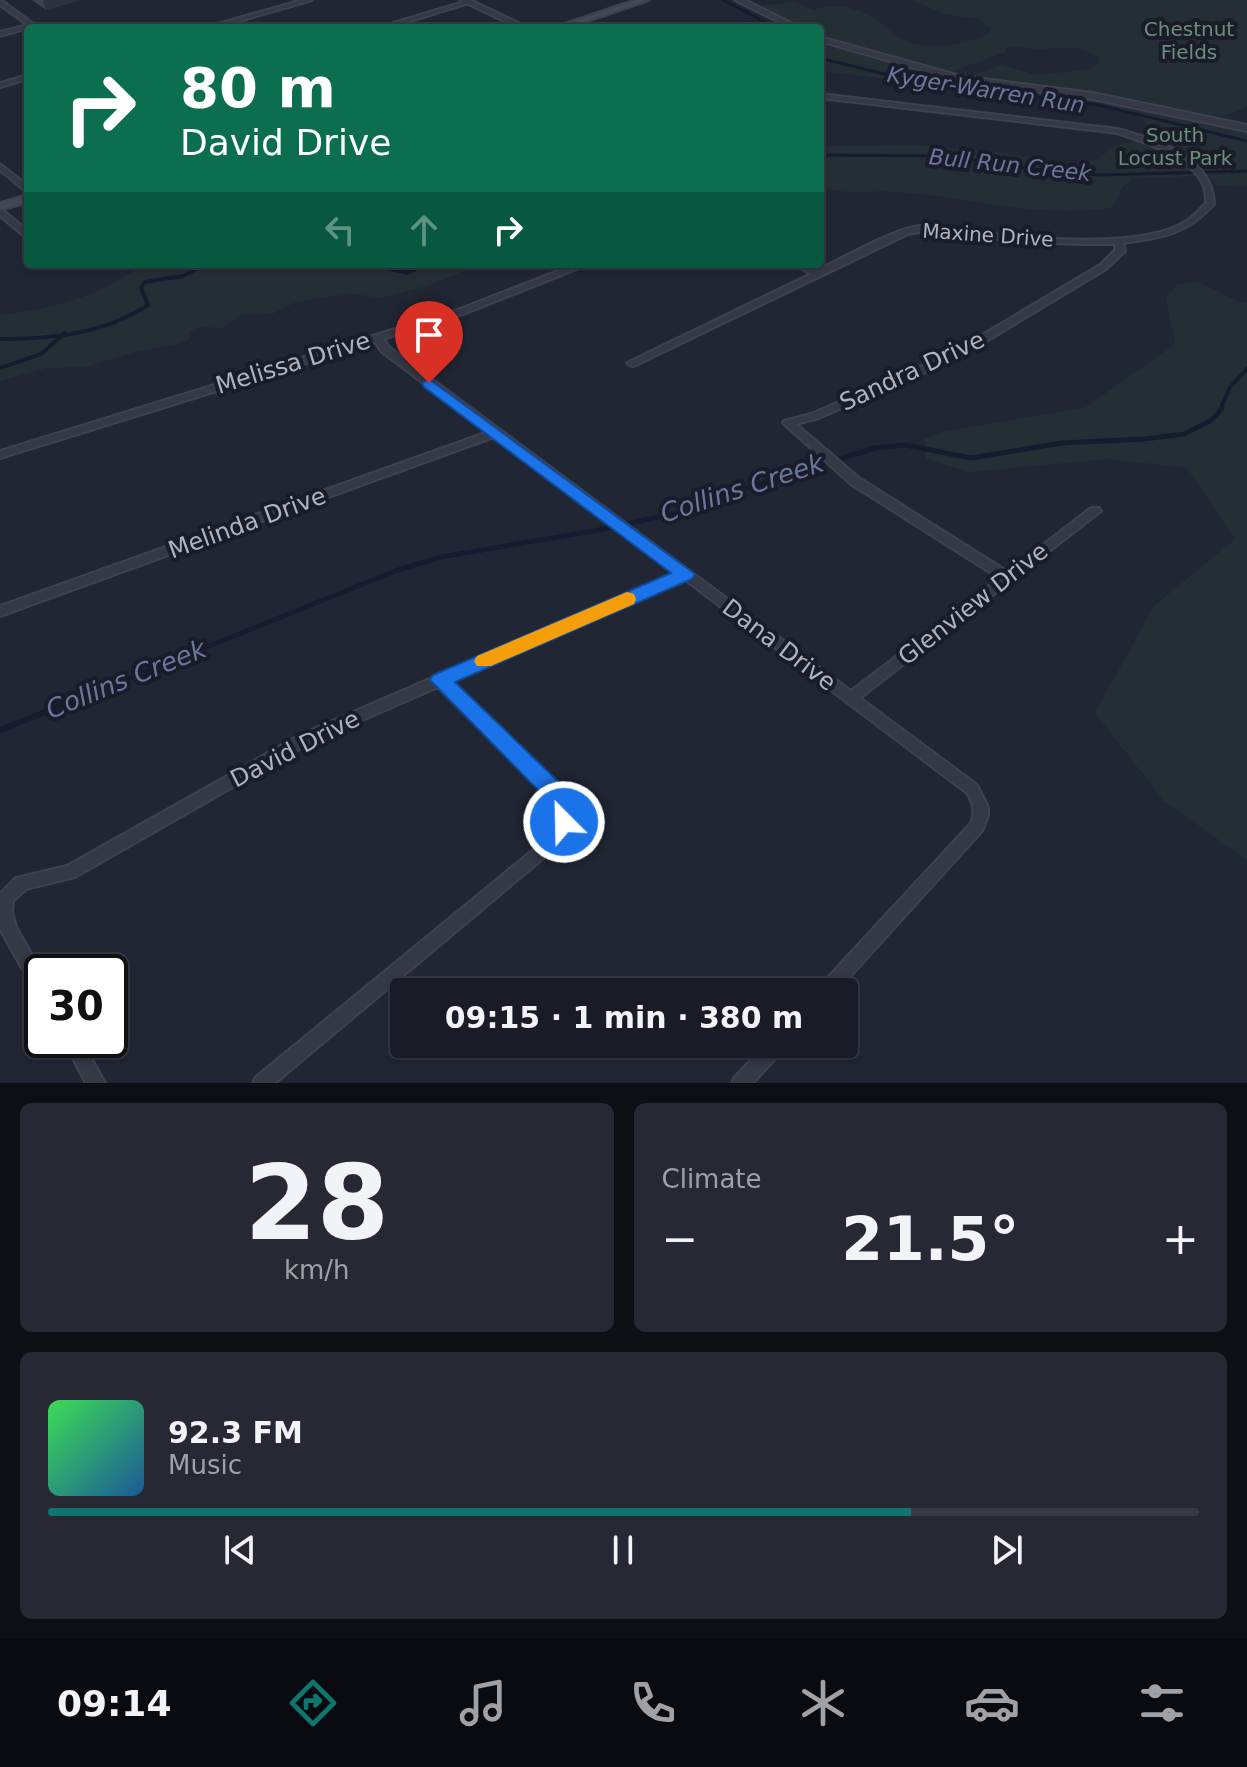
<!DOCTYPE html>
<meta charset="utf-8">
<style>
:root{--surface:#191c27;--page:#262933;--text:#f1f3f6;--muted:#9fa1a7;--line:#373a44;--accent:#0f766e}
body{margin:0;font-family:"DejaVu Sans",sans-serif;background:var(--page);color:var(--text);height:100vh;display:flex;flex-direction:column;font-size:30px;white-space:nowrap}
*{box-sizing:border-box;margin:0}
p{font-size:26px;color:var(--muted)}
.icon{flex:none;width:44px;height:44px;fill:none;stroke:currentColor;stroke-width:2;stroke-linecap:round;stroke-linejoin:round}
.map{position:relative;height:1083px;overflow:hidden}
.sheet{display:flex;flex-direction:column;gap:20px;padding:20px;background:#0e0f15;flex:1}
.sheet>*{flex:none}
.hud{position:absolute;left:24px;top:24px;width:800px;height:244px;border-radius:8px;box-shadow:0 2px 6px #0004,0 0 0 2px var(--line);background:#0b6e4f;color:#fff;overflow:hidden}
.speed{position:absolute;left:24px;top:954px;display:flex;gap:16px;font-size:40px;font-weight:700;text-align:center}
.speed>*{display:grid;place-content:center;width:104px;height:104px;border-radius:50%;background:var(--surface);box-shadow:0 2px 6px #0004,0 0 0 2px var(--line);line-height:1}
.speed .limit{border:4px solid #111;border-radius:12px;background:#fff;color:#111}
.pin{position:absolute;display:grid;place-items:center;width:68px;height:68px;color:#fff;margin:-82px -34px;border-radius:50% 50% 50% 0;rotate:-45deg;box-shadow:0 0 8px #0007}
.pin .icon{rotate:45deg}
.me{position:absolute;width:88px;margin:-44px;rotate:337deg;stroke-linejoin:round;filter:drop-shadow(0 0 6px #0008)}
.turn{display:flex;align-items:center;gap:28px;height:168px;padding:0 24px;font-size:36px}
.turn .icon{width:104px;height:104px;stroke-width:2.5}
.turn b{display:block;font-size:56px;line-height:68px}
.lanes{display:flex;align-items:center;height:76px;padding:0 24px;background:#0003;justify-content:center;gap:40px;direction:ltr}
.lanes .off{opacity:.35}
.big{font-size:60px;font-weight:700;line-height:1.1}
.sheet .card{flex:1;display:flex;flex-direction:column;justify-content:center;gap:12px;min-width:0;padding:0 28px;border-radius:12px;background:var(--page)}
.sheet .dial{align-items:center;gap:0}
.dial b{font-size:104px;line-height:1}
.song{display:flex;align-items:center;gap:24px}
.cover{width:96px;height:96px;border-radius:12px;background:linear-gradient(135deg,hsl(130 70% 55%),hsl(210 70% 35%))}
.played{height:8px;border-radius:4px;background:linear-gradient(90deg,var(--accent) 75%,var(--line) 75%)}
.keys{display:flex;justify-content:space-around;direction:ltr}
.heat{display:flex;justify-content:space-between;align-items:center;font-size:44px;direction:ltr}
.sheet .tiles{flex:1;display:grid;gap:20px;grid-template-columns:1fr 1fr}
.card:last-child{grid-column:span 2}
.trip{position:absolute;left:390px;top:978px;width:468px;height:80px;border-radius:8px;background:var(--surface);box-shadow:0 2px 6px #0004,0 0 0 2px var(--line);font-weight:700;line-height:80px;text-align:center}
.menu{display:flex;height:128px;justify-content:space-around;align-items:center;background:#0a0b10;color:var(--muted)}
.menu .icon{width:56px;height:56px}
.menu .current{color:var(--accent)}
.menu b{font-size:36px;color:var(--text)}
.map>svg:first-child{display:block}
.green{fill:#232f35}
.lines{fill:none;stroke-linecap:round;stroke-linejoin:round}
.stream-far3{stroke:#161c30;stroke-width:3}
.stream-far2{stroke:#161c30;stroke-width:4}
.stream-far1{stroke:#161c30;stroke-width:5}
.stream{stroke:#161c30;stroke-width:6}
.minor-casing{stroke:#3e414e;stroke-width:4}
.tertiary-casing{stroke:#3e414e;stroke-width:4}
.secondary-casing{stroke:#3e414e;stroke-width:4}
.minor{fill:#353845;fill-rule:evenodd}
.tertiary{fill:#353845;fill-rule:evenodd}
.secondary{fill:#434757;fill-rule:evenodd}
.wall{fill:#3d4152}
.shaded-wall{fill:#2c3141}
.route{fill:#1a73e8;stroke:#114b97;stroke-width:2}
.slow{fill:#f59e0b}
.labels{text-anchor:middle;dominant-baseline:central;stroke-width:8;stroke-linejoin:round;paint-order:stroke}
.far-park-label{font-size:20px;fill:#698f7a;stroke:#1a1d29}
.far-street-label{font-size:20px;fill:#afb2c2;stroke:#1a1d29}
.far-water-label{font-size:22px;font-style:italic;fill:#6b769d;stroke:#1a1d29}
.street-label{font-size:24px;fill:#afb2c2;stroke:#1a1d29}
.water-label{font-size:26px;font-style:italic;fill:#6b769d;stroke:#1a1d29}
</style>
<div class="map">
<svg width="1247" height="1083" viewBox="0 0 1247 1083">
<rect width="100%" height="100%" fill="#212634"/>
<g class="green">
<path d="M 912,0 L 1247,0 L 1247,107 L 1224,116 L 1207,117 L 1046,86 L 968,77 L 1001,65 L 1037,75 L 1089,69 L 1099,63 L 1099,58 C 1074,42 1063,50 1037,49 C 1026,48 1015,45 1005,49 L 1006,52 L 948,73 L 832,41 L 820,36 L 820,28 L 802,28 L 758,6 L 795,2 L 814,10 C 838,1 864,9 884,25 C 891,30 895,36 903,40 C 931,51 961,45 988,34 L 991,28 L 979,19 L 944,14 Z"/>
<path d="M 820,43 L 921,72 L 1087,97 L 1247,133 L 1247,187 L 1216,185 L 1207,173 L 1194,174 L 1196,176 L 1131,179 L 1122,188 L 1113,207 C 1038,221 968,195 893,192 C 867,190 845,196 820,186 L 820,146 L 917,145 L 999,152 L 1076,165 L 1098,159 L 1114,146 L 1131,142 L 1151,128 L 1134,112 L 1088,103 L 820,71 Z"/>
<path d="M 144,264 L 482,264 L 430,285 L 381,298 L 346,293 L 294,303 L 272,314 L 241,315 L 223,328 L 198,327 L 189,332 L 191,338 L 182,343 L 139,351 L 85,367 L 46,368 L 0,381 L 0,315 C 57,308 97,297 144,264 Z"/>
<path d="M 1198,282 L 1239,302 L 1247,303 L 1247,860 L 1164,801 L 1095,713 L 1154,606 L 1235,539 L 1187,468 L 1107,459 L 970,472 L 926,459 L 924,439 L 943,432 L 1086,407 L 1175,344 L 1166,298 L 1177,284 Z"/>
</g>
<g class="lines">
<g class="stream-far3">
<path d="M 723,0 L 776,28"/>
<path d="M 820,58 L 904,79 L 1099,105 L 1247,141"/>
<path d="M 820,155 L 954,156 L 1011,167 L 1099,175 L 1247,171"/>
</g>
<g class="stream-far2">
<path d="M 373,264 L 407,273 L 426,264"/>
<path d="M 0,339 C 50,339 105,334 148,305 L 141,288 L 145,282 L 183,276 L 206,264"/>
<path d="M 0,368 L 41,354 L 65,333"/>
<path d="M 1220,410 L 1230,387 L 1247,369"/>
</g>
<path class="stream-far1" d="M 63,705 L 395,571 L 441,557 L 599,530 L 695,509 L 740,490 L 875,448 L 905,445 L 971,458 L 1062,443 L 1144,439 L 1184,434 L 1212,420 L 1222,408"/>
<path class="stream" d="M 0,730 L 68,703"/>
<defs>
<g id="minor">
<path d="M 0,0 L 2,1 L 39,28 L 28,28 L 0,36 L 0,32 L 28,25 L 0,5 Z"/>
<path d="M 302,0 L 312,0 L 215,28 L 204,28 Z"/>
<path d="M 467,1 L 472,2 L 387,28 L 377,28 Z"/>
<path d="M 28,75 L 28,79 L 0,87 L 0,83 Z"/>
<path d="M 820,94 L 1118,129 C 1157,140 1213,157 1214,204 C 1186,235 1163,237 1123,243 L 1125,251 L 1106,269 L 960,357 L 819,418 L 796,424 L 859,478 L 1008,572 L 1091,508 L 1099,508 L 1101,511 L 860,698 L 977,785 L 988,807 L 988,816 L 982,831 L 836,992 L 817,992 L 819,987 L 971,823 C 975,812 974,803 967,793 L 684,579 L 450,682 L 561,790 C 573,811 571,825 559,845 L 275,1083 L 253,1083 L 256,1077 L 549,837 C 556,824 558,812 551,798 L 438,687 L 310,743 L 75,877 L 26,889 L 13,901 L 12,912 L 16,927 L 42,973 L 42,996 L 36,993 L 0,929 L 0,894 L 16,878 L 67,866 L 300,735 L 675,573 L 494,437 L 0,616 L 0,606 L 488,432 L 382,352 L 375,342 L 0,458 L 0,451 L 460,309 L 576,264 L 589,264 L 466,313 L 383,339 L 390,348 L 851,691 L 999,578 L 851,484 L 783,423 L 784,421 L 811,414 L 952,353 L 1100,265 L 1115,250 L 1115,244 C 1049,245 985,238 920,232 L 908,234 L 636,365 L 632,366 L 627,363 L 811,274 L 794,264 L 806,264 L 818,270 C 843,258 895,228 920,226 C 938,225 957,230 975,232 C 1026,238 1146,250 1188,220 C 1194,216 1200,209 1206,203 C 1206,199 1206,195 1205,191 C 1199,159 1144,142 1117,133 L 820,98 Z"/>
<path d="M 0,164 L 28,186 L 28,193 L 0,170 Z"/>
<path d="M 0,208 L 28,231 L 28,239 L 0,216 Z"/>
<path d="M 63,1040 L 81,1040 L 105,1083 L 86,1083 Z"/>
<path d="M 766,1044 L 786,1044 L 783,1050 L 753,1083 L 732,1083 L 735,1077 Z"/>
</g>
<g id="tertiary">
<path d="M 460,0 L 470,0 L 529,28 L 519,28 Z"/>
<path d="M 735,0 L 745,0 L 801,28 L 791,28 Z"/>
<path d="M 820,37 L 960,76 L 1093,93 L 1247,125 L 1247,131 L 1093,99 L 959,81 L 820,41 Z"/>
</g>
<g id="secondary">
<path d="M 636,0 L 649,0 L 566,28 L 553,28 Z"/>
<path d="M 28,195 L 28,202 L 0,210 L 0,203 Z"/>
</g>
</defs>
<use href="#minor" class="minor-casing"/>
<use href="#tertiary" class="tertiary-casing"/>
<use href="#secondary" class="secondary-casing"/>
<use href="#minor" class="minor"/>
<use href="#tertiary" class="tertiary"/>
<use href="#secondary" class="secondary"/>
</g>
<path class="wall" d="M 32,0 L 80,0 L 46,10 Z"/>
<path class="shaded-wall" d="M 43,0 L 80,0 L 46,10 Z"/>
<path class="route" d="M 429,379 L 695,574 L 692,579 L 455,682 L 564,787 L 576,811 L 572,828 L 564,831 L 556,828 C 551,819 553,810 548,800 L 430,680 L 433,675 L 671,573 L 424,387 L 422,383 Z"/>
<path class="slow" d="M 627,592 L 634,594 L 636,599 L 634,604 L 491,666 L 477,666 L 474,661 L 477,656 Z"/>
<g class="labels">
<g class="far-park-label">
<text x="1189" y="29">Chestnut<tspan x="1189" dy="23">Fields</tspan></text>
<text x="1175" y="135">South<tspan x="1175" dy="23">Locust Park</tspan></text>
</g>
<g class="far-street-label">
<text transform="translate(988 235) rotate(4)">Maxine Drive</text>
</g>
<g class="far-water-label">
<text transform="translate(986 90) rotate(9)">Kyger-Warren Run</text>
<text transform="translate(1010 165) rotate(6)">Bull Run Creek</text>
</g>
<g class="street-label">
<text transform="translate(293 363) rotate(-17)">Melissa Drive</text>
<text transform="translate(912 371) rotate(-25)">Sandra Drive</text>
<text transform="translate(247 523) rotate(-20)">Melinda Drive</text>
<text transform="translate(973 604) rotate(-38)">Glenview Drive</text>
<text transform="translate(779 645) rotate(37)">Dana Drive</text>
<text transform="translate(295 749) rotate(-27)">David Drive</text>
</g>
<g class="water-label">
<text transform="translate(742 488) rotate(-18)">Collins Creek</text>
<text transform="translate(126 679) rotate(-22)">Collins Creek</text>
</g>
</g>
</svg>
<div class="speed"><div class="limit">30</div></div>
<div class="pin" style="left:429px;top:383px;background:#d93025"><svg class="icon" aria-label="arrive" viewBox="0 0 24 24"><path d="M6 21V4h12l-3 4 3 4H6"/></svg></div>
<svg class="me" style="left:564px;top:822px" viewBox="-20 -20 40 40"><circle r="17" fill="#1a73e8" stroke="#fff" stroke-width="3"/><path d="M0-11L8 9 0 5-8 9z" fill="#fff"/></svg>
<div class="trip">09:15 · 1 min · 380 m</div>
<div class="hud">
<div class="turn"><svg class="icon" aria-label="right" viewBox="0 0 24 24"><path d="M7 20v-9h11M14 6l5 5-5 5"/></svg><div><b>80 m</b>David Drive</div></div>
<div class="lanes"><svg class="icon off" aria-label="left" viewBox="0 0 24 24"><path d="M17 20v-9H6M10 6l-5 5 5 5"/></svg><svg class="icon off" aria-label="ahead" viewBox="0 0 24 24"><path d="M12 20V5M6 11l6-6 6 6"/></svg><svg class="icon" aria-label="right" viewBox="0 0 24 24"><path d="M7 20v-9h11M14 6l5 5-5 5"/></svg></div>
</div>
</div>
<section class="sheet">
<div class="tiles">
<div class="card dial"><b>28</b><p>km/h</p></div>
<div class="card"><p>Climate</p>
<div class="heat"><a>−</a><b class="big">21.5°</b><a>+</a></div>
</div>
<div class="card">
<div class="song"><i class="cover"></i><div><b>92.3 FM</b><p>Music</p></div></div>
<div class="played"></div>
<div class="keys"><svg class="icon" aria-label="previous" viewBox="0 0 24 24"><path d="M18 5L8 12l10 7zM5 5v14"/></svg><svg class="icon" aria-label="pause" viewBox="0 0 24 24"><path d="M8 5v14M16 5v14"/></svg><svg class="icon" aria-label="next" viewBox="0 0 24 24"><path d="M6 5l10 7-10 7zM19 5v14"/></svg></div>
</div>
</div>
</section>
<nav class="menu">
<b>09:14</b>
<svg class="icon current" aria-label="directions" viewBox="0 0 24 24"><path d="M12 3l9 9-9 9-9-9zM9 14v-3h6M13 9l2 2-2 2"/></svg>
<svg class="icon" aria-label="music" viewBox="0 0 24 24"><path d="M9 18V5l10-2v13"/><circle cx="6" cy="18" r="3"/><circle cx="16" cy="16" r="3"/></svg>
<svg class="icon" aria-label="phone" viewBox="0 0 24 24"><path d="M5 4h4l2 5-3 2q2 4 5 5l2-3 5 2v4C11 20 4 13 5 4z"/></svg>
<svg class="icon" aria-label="climate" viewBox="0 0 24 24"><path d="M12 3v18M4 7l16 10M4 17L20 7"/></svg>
<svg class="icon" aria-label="car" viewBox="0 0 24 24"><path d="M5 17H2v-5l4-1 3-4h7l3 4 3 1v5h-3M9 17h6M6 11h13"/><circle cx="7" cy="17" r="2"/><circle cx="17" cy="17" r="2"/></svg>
<svg class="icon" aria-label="filters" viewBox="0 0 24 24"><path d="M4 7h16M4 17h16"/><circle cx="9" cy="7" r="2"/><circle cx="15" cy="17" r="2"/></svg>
</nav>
